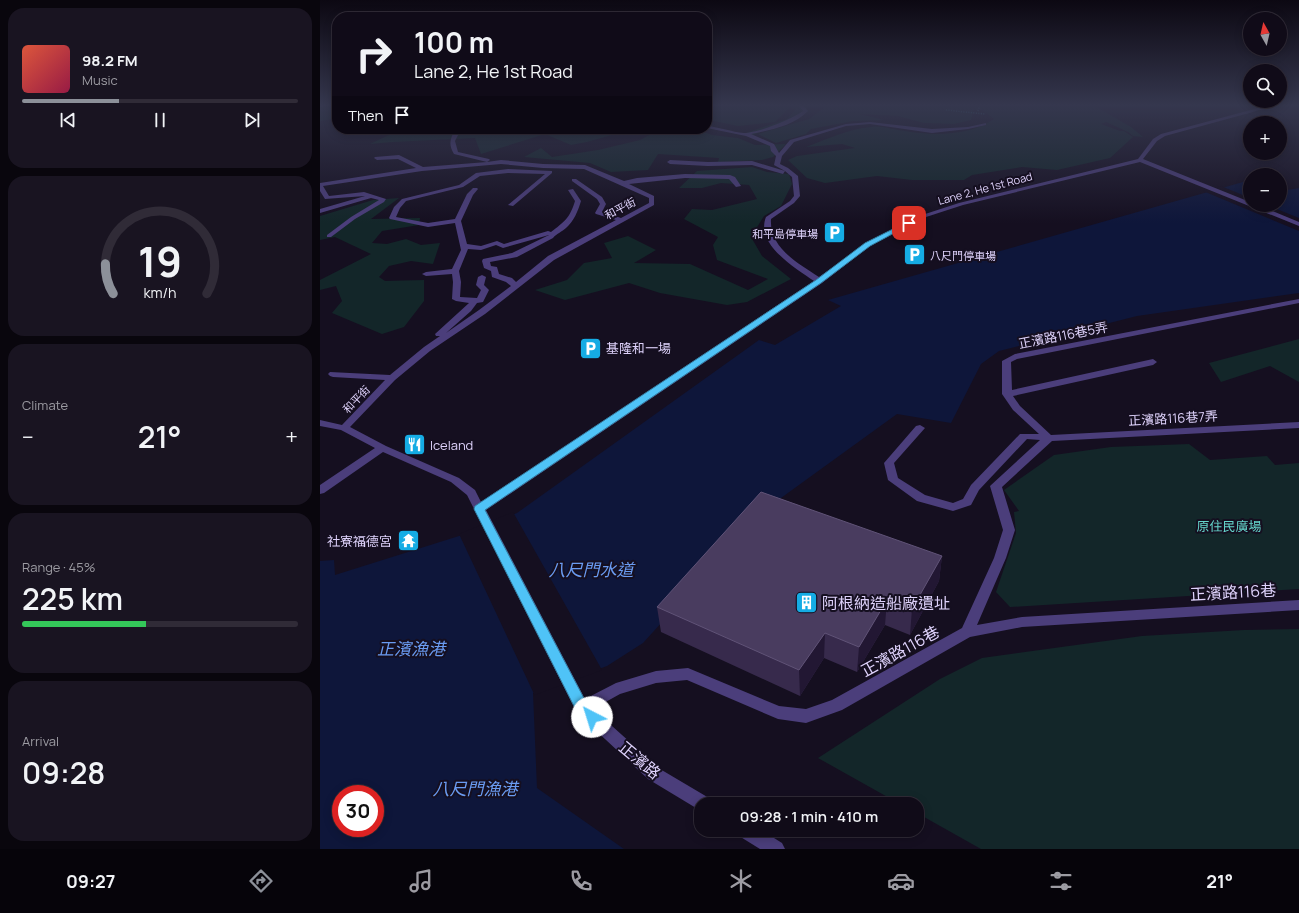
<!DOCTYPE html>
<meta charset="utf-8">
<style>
:root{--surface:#100b18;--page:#191421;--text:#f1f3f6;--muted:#9c9ba2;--line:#302b37;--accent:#8c9099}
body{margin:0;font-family:Manrope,"Noto Sans TC",sans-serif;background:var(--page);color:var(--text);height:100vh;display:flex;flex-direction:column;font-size:15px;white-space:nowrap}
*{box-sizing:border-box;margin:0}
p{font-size:13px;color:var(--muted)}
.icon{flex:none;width:22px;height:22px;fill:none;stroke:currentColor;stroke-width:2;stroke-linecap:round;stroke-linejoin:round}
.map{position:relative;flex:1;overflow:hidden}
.side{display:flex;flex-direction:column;gap:8px;padding:8px;background:#09060d;width:320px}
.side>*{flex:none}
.hud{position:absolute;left:12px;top:12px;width:380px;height:122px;border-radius:16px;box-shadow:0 2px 10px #0003,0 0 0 1px var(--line);background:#100b18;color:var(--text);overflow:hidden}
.needle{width:26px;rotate:352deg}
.buttons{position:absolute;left:923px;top:12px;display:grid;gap:8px}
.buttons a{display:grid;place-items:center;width:44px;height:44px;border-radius:50%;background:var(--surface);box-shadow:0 2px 10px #0003,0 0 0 1px var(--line);font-size:20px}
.speed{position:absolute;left:12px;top:785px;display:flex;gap:8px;font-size:20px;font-weight:700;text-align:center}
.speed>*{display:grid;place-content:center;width:52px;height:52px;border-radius:50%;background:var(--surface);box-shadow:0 2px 10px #0003,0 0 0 1px var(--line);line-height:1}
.speed .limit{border:6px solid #d22;background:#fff;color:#111}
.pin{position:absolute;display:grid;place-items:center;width:34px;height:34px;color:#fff;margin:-17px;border-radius:8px;box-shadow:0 2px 6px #0006}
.me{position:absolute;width:44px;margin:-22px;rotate:320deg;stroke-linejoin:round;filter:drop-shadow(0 0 3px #0008)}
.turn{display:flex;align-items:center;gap:14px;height:84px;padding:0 16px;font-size:18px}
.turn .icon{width:52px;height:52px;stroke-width:2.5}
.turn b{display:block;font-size:28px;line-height:34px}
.then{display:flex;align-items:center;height:38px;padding:0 16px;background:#0003;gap:8px;font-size:15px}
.big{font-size:30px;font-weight:600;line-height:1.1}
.side .widget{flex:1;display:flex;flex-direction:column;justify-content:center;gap:6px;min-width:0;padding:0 14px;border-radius:16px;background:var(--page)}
.side .dial{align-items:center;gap:0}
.dial svg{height:104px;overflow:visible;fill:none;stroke:var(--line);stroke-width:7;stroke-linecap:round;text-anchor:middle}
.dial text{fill:var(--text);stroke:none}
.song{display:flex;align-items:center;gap:12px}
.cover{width:48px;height:48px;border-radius:6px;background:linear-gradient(135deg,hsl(10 70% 55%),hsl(340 70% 35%))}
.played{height:4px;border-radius:2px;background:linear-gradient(90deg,var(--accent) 35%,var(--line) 35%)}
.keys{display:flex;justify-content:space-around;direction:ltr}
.heat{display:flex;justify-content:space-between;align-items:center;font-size:22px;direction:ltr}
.charge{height:6px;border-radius:3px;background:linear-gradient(90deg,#34c759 45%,var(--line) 0)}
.trip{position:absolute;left:374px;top:797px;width:230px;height:40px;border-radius:16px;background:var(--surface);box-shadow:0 2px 10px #0003,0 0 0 1px var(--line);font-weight:600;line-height:40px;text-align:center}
.menu{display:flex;height:64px;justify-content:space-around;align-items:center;background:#06040a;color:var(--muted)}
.menu .icon{width:28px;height:28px}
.menu .selected{color:var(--accent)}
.menu b{font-size:18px;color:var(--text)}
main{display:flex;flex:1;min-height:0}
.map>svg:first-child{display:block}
.green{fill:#132629}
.water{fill:#0e163a;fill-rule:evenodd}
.pier{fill:#150f20}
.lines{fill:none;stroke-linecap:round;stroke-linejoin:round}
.path{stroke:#399ca8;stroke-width:1.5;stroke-dasharray:1 1.5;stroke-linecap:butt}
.minor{fill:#4b3e7b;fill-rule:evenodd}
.wall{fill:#372a4c}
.shaded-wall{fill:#221733}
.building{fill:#493c5f;stroke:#605377}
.route{fill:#4fc3f7;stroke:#337fa1}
.labels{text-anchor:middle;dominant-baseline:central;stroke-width:4;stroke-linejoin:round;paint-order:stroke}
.far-street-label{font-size:11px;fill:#ded2fb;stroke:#150f20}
.far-poi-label{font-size:11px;fill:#ded2fb;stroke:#150f20;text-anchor:end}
.street-label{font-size:13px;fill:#ded2fb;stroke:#150f20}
.poi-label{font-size:13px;fill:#ded2fb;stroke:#150f20;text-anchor:start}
.park-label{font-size:13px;fill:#65d4cb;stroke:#150f20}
.near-street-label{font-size:16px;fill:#ded2fb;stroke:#150f20}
.near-poi-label{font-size:16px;fill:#ded2fb;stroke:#150f20;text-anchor:start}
.near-water-label{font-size:17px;font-style:italic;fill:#6a9bf1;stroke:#150f20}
</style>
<main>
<section class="side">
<div class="widget">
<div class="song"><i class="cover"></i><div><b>98.2 FM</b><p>Music</p></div></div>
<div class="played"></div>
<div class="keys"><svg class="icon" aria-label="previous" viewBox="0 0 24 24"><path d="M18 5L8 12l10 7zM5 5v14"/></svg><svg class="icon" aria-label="pause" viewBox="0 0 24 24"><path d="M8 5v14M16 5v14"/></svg><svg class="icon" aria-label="next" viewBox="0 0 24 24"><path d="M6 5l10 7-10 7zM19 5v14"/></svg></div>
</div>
<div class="widget dial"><svg viewBox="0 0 100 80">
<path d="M14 69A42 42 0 1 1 86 69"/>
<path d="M14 69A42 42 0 0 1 8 46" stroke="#8c9099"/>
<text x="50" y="56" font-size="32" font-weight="700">19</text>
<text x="50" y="72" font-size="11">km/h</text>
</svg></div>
<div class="widget"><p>Climate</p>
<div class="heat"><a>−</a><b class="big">21°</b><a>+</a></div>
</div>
<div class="widget"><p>Range · 45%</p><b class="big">225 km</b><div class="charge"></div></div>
<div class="widget"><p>Arrival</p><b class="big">09:28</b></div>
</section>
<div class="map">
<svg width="979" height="849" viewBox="0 0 979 849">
<rect width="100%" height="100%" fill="#150f20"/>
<g class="green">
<path d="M 0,104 L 17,104 L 17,118 L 0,121 Z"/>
<path d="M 396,104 L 493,104 L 470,121 L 433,135 L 426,133 L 467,119 L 475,110 L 470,107 L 455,122 L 418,126 L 389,120 L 390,113 Z"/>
<path d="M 509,104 L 771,104 L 811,127 L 823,137 L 813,136 L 808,132 L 786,122 L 781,124 L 800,131 L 804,131 L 813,137 L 790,158 L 737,170 L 702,167 L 652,175 L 644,180 L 592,180 L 557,176 L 505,183 L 487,178 L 468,160 L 477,156 L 535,148 L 522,144 L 486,147 C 507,139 529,129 551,127 C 561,125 574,130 585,131 C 613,136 650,136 674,119 L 662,110 L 654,110 L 651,120 L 634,124 L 604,123 L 578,116 L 540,114 L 564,120 L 533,121 L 491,129 L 486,134 L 456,143 L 438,134 L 489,119 Z"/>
<path d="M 77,129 L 313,129 L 267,142 L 251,145 L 225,134 L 161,154 L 155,138 L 73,142 L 50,144 L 69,135 Z"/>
<path d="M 340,129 L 375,129 L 392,135 L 418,138 L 435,145 L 466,144 L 453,157 L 442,160 L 398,162 L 399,158 L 338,154 L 328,170 L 291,172 L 270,163 L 204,157 L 221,148 L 232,157 L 278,150 L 320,140 Z"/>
<path d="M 432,167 L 447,172 L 469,174 L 472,184 L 461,206 L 444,216 L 431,237 L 442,256 L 471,279 L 427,302 L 407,305 L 340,293 L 309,283 L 245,300 L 215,290 L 247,280 L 264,263 L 292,258 L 284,243 L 308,236 L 336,250 L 314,263 L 370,264 L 428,290 L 448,279 L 397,260 L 393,245 L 398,237 L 364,219 L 372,209 L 392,210 L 437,199 L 429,185 L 401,183 L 382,188 L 359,188 L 377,171 Z"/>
<path d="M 79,198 L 51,219 L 100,218 L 99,225 L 62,231 L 52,243 L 67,244 L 86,239 L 101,245 L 120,243 L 113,264 L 91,261 L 69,266 L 59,277 L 65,281 L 104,280 L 104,301 L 84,327 L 62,334 L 12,313 L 22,301 L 16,286 L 0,290 L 0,280 L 51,254 L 15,237 L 0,240 L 0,216 L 53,200 Z"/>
<path d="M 979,339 L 979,382 L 950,366 L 901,382 L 889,363 Z"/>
<path d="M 869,444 L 890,460 L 947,456 L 955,465 L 979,463 L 979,589 L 690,607 L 676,592 L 696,533 L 694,512 L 699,511 L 684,490 L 734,455 L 791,447 Z"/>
<path d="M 979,629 L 979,849 L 661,849 L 597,813 L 597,804 L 580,804 L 498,758 L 620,679 L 662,658 L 822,636 L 924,630 Z"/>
</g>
<path class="water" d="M 930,180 L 930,205 L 960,205 L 960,188 L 967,190 L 979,188 L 979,293 L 817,316 L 679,351 L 661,364 L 631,423 L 577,414 L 443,511 L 323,643 L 287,666 L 213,693 L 217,788 L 304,849 L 0,849 L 0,561 L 14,560 L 15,575 L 139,536 L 197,513 L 439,340 L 455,345 L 521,306 L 508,300 ZM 21,794 L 55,794 L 55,828 L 21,828 Z"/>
<g class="pier">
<path d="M 901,186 L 930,198 L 930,205 L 947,205 L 979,218 L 979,231 L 883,191 Z"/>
<path d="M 193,512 L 282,670 L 215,695 L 215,696 L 139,534 Z"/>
</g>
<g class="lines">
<g class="path">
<path d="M 626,110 L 665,114"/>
<path d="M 658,111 L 660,104"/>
</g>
<g class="minor">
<path d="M 11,104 L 11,105 L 0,107 L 0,105 Z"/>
<path d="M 953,104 L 962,104 L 845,136 L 837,141 L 823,159 L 930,202 L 930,205 L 938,205 L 979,222 L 979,226 L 820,162 L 643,205 L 603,218 L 550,246 L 502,283 L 166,510 L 265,699 L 296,683 L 336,671 L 368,668 L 459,706 L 486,709 L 512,700 L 642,628 L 674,558 L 683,530 L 670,486 L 720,440 L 707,439 L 659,490 L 651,505 L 633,511 L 597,501 L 568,480 L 564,463 L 596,426 L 600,425 L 605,428 L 574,463 L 578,478 L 605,495 L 633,503 L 643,499 L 651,485 L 700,434 L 719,434 L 693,410 L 682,394 L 682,361 L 695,354 L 979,299 L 979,303 L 697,359 L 691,362 L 692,390 L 833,359 L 837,362 L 833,365 L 693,396 L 700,406 L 731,435 L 979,422 L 979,428 L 732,441 L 682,487 L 695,530 L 686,558 L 657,625 L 702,617 L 979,600 L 979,610 L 702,627 L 650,637 L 522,710 L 486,723 L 458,719 L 367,680 L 336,683 L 300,694 L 273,709 L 340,769 L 389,798 L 391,804 L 381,804 L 381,811 L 328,779 L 257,713 L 147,495 L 131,482 L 63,452 L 4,493 L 0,494 L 0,485 L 55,448 L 21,430 L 0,426 L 0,420 L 22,425 L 65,380 L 13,377 L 10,376 L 8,374 L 10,372 L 70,375 L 104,347 L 120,336 L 116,336 L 115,334 L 149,303 L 136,301 L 132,299 L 133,282 L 132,274 L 106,276 L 102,274 L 106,272 L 132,269 L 141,250 L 135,223 L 108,227 L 70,219 L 69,218 L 74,207 L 82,199 L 139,185 L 156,173 L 188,169 L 232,171 L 232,173 L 193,206 L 188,205 L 225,174 L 188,173 L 160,176 L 143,187 L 86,201 L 80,208 L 76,217 L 108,223 L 135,219 L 147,194 L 153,188 L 157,188 L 158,189 L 153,195 L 141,221 L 147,244 L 161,246 L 177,241 L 184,244 L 228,231 L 231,232 C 244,222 250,218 255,201 L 248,190 L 253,189 L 261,201 C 258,211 254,221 246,228 C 242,232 237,233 233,238 L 197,257 L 170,262 L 171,266 L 177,267 L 179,274 L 192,278 L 196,282 L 228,256 L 296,220 L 276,214 L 275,213 L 280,204 L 277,199 L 252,181 L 252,179 L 256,179 L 282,197 L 286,204 L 282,212 L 301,218 L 329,203 L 329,198 L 264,169 L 223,168 L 181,164 L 102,171 L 3,186 L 9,196 L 44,192 L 66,199 L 64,202 L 35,219 L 11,237 L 7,237 L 7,235 L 31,217 L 59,200 L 51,198 L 0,213 L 0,209 L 45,196 L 5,199 L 0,191 L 0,183 L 96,168 L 78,159 L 57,160 L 54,158 L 55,157 L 79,155 L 103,167 L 167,162 L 134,154 C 128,144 130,138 136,129 L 141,129 L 135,141 L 138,152 L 169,159 L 170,160 L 167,162 L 181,160 L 223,164 L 265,165 L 304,181 L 317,178 L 365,174 L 410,175 L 415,177 L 421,186 L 416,187 L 409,179 L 365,178 L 309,184 L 334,196 L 334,205 L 234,260 L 165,314 L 110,351 L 75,380 L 30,427 L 66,446 L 139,478 L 155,490 L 161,502 L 494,281 C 475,268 435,244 446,217 L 470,201 L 474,196 L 472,177 L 465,171 L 463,174 L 432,165 L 388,166 L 350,164 L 347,162 L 350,160 L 388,162 L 432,161 L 465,171 L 454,165 L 456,156 L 451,151 L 450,146 L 426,136 L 387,128 L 387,126 C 399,127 412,132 424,133 C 438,133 472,119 483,111 L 479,106 L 483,105 L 488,111 C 473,126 451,130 431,134 L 454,144 L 459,153 L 470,140 L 526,124 L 550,122 L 612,129 L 648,127 L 666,123 L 666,125 L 648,129 L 612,133 L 550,124 L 526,126 L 474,142 L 462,156 L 460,164 L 468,168 L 478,176 L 480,196 L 474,203 L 451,219 C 449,248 478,263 499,277 L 546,244 L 599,216 L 639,203 L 818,159 L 833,139 L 841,134 ZM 229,235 L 192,253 L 163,259 L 162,261 L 164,268 L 171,271 L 172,277 L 186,282 L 191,286 L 159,310 L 126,333 L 151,311 L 157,303 L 163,302 L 169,290 L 164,285 L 166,277 L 162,275 L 158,277 L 156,285 L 161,290 L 157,298 L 140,297 L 141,282 L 139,271 L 148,249 L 161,250 L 176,245 L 183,248 Z"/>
<path d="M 417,830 L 441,830 L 462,843 L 465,849 L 440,849 L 419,836 Z"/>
</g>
</g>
<path class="wall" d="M 622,556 L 619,581 L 590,635 L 565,625 L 537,672 L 504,658 L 480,696 L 341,632 L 337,607 Z"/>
<g class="shaded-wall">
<path d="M 622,556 L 619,581 L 590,635 L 592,609 Z"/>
<path d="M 567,600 L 565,625 L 537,672 L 539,647 Z"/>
<path d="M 505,633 L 504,658 L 480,696 L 479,670 Z"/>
</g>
<path class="building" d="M 441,492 L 622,556 L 592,609 L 567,600 L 539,647 L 505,633 L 479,670 L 337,607 Z"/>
<linearGradient id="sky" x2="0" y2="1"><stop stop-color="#0c0812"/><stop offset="0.47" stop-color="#35374e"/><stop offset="1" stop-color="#35374e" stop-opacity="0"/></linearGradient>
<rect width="979" height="223" fill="url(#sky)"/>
<path class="route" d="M 589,221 L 591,222 L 591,224 L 550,246 L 501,283 L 165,510 L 267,704 L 276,713 L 278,717 L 276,722 L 272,723 L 267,722 L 257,712 L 154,509 L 155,506 L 496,280 L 545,243 Z"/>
<defs>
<symbol id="parking-square" viewBox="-11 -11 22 22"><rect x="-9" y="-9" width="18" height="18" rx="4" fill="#15ace4" stroke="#150f20"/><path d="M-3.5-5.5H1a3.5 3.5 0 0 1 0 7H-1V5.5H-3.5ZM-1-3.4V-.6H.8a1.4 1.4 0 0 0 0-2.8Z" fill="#fff"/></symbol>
<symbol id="restaurant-square" viewBox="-11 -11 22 22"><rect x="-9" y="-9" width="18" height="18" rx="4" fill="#15ace4" stroke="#150f20"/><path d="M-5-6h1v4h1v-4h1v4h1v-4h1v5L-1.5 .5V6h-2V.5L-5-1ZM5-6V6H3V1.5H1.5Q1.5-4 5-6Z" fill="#fff"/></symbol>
<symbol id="temple-square" viewBox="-11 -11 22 22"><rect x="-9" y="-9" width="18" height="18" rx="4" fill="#15ace4" stroke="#150f20"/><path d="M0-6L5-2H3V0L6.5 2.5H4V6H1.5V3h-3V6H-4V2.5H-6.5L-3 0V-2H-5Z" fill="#fff"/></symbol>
<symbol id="building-square" viewBox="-11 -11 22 22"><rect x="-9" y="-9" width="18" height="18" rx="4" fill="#15ace4" stroke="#150f20"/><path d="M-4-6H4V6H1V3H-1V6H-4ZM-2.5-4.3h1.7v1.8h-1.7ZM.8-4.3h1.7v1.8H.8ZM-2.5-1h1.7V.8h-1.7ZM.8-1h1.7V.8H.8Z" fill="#fff"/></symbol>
</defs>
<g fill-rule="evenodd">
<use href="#parking-square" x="502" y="220" width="25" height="25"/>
<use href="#parking-square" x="582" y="242" width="25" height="25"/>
<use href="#parking-square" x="258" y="336" width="25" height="25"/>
<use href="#restaurant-square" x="82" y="432" width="25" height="25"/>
<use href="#temple-square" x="76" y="528" width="25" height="25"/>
<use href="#building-square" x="474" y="590" width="25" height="25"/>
</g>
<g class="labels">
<g class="far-street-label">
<text transform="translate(665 188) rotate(-15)">Lane 2, He 1st Road</text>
<text transform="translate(300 208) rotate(-28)">和平街</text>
<text transform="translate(36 399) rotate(-46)">和平街</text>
</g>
<g class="far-poi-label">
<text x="498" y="233">和平島停車場</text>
<text x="610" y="255" text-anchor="start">八尺門停車場</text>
</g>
<g class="street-label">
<text transform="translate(743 335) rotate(-11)">正濱路116巷5弄</text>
<text transform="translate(853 418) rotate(-3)">正濱路116巷7弄</text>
</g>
<g class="poi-label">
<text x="286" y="348">基隆和一場</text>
<text x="110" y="445">Iceland</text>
<text x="72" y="541" text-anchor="end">社寮福德宮</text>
</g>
<g class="park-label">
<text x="909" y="526">原住民廣場</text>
</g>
<g class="near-street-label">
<text transform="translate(913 592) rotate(-3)">正濱路116巷</text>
<text transform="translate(580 651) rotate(-29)">正濱路116巷</text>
<text transform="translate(320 760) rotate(40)">正濱路</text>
</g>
<g class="near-poi-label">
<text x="502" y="603">阿根納造船廠遺址</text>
</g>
<g class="near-water-label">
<text x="271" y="569">八尺門水道</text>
<text x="91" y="648">正濱漁港</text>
<text x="155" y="788">八尺門漁港</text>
</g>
</g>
</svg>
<div class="buttons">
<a><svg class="needle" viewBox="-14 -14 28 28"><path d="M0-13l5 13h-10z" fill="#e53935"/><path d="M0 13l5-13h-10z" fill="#9c9ba2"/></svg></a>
<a><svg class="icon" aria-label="search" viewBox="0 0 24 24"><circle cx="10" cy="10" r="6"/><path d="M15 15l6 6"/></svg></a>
<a>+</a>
<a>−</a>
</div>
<div class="speed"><div class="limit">30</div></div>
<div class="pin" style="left:589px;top:223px;background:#d93025"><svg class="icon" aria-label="arrive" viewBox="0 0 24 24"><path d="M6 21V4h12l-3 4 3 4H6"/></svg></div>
<svg class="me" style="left:272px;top:717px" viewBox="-20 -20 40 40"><circle r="19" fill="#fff"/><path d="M0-13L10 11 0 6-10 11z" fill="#4fc3f7"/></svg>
<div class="trip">09:28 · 1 min · 410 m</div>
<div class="hud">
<div class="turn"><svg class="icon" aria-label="right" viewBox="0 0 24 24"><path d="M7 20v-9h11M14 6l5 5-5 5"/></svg><div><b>100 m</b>Lane 2, He 1st Road</div></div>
<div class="then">Then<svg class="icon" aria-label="arrive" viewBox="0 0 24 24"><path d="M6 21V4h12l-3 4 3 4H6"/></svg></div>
</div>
</div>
</main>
<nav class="menu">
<b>09:27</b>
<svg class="icon selected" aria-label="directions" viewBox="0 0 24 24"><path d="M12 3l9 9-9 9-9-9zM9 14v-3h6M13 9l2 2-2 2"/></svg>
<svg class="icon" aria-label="music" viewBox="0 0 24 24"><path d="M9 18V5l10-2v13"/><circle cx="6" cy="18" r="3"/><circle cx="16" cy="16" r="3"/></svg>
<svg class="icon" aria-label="phone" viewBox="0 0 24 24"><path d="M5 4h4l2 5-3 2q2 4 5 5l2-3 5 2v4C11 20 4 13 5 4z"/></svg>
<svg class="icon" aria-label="climate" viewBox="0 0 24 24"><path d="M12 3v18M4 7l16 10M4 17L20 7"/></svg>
<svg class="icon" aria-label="car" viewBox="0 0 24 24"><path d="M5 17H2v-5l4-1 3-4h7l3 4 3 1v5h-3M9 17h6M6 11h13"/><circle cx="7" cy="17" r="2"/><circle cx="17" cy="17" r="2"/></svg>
<svg class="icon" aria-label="filters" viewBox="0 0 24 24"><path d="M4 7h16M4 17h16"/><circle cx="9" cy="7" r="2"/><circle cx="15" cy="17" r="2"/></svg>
<b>21°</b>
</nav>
